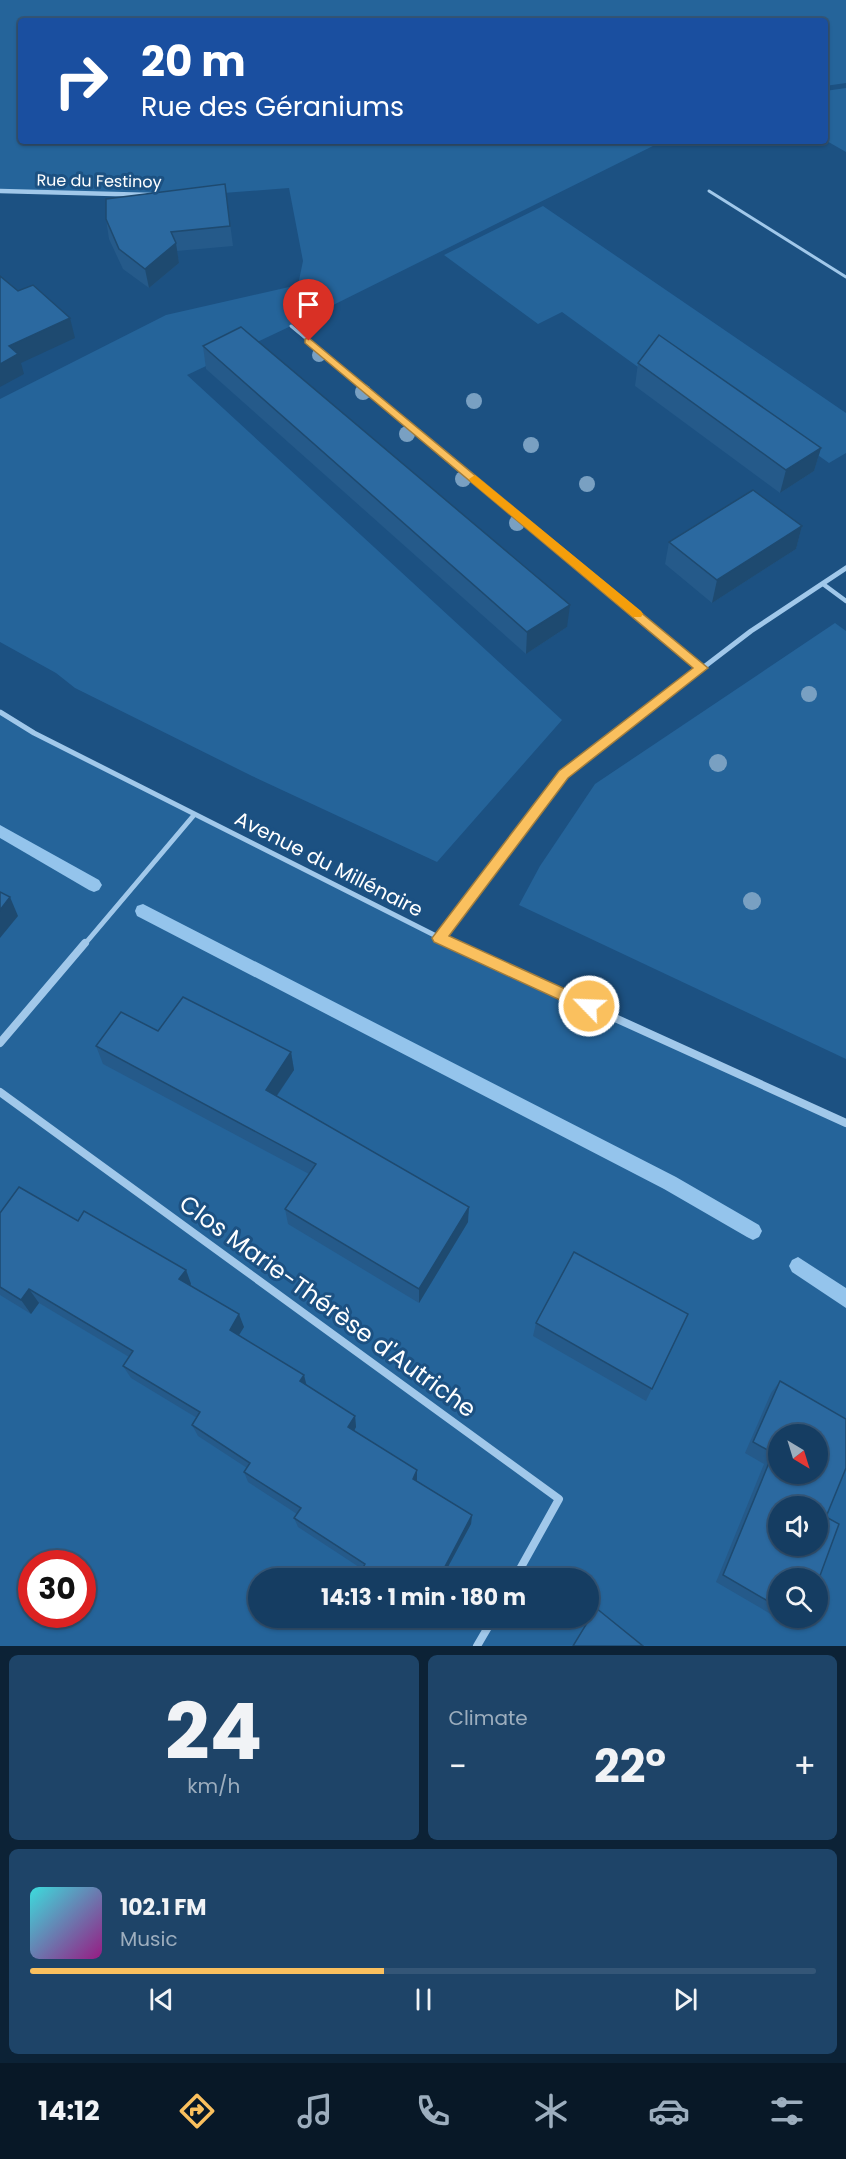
<!DOCTYPE html>
<meta charset="utf-8">
<style>
:root{--surface:#153d62;--page:#1e4468;--text:#f1f3f6;--muted:#9daebe;--line:#345677;--accent:#fac05e}
body{margin:0;font-family:Poppins,sans-serif;background:var(--page);color:var(--text);height:100vh;display:flex;flex-direction:column;font-size:22px;white-space:nowrap}
*{box-sizing:border-box;margin:0}
p{font-size:20px;color:var(--muted)}
.icon{flex:none;width:33px;height:33px;fill:none;stroke:currentColor;stroke-width:2;stroke-linecap:round;stroke-linejoin:round}
.map{position:relative;height:1646px;overflow:hidden}
.side{display:flex;flex-direction:column;gap:9px;padding:9px;background:#0c2236;flex:1}
.side>*{flex:none}
.guide{position:absolute;left:18px;top:18px;width:810px;height:126px;border-radius:6px;box-shadow:0 2px 4px #0004,0 0 0 2px var(--line);background:#1a4fa0;color:#fff;overflow:hidden}
.needle{width:39px;rotate:142deg}
.tools{position:absolute;left:768px;top:1424px;display:grid;gap:12px}
.tools a{display:grid;place-items:center;width:60px;height:60px;border-radius:50%;background:var(--surface);box-shadow:0 2px 4px #0004,0 0 0 2px var(--line);font-size:30px}
.speed{position:absolute;left:18px;top:1550px;display:flex;gap:12px;font-size:30px;font-weight:700;text-align:center}
.speed>*{display:grid;place-content:center;width:78px;height:78px;border-radius:50%;background:var(--surface);box-shadow:0 2px 4px #0004,0 0 0 2px var(--line);line-height:1}
.speed .limit{border:9px solid #d22;background:#fff;color:#111}
.pin{position:absolute;display:grid;place-items:center;width:51px;height:51px;color:#fff;margin:-62px -26px;border-radius:50% 50% 50% 0;rotate:-45deg;box-shadow:0 0 6px #0007}
.pin .icon{rotate:45deg}
.me{position:absolute;width:66px;margin:-33px;rotate:294deg;stroke-linejoin:round;filter:drop-shadow(0 0 4px #0008)}
.turn{display:flex;align-items:center;gap:21px;height:126px;padding:0 24px;font-size:27px}
.turn .icon{width:78px;height:78px;stroke-width:2.5}
.turn b{display:block;font-size:42px;line-height:51px}
.big{font-size:45px;font-weight:700;line-height:1.1}
.side .card{flex:1;display:flex;flex-direction:column;justify-content:center;gap:9px;min-width:0;padding:0 21px;border-radius:9px;background:var(--page)}
.side .dial{align-items:center;gap:0}
.dial b{font-size:78px;line-height:1}
.song{display:flex;align-items:center;gap:18px}
.cover{width:72px;height:72px;border-radius:9px;background:linear-gradient(135deg,hsl(180 70% 55%),hsl(310 70% 35%))}
.played{height:6px;border-radius:3px;background:linear-gradient(90deg,var(--accent) 45%,var(--line) 45%)}
.keys{display:flex;justify-content:space-around;direction:ltr}
.heat{display:flex;justify-content:space-between;align-items:center;font-size:33px;direction:ltr}
.side .tiles{flex:1;display:grid;gap:9px;grid-template-columns:1fr 1fr}
.card:last-child{grid-column:span 2}
.trip{position:absolute;left:248px;top:1568px;width:351px;height:60px;border-radius:30px;background:var(--surface);box-shadow:0 2px 4px #0004,0 0 0 2px var(--line);font-weight:700;line-height:60px;text-align:center}
.menu{display:flex;height:96px;justify-content:space-around;align-items:center;background:#081827;color:var(--muted)}
.menu .icon{width:42px;height:42px}
.menu .selected{color:var(--accent)}
.menu b{font-size:27px;color:var(--text)}
.map>svg:first-child{display:block}
.green{fill:#25649a;fill-rule:evenodd}
.lines{fill:none;stroke-linecap:round;stroke-linejoin:round}
.stream{fill:#94c4ec;fill-rule:evenodd}
.service-far1{stroke:#a1c8ea;stroke-width:3}
.service{stroke:#a1c8ea;stroke-width:4.5}
.minor-far2{stroke:#a1c8ea;stroke-width:4.5}
.minor-far1{stroke:#a1c8ea;stroke-width:5}
.minor{stroke:#a1c8ea;stroke-width:8}
.tree{fill:#79a0c2}
.wall{fill:#255a8a}
.shaded-wall{fill:#1e4a70}
.building{fill:#2b69a0;stroke:#1e4a70;stroke-width:1.5;fill-rule:evenodd}
.route{fill:#fac05e;stroke:#a27d3d;stroke-width:1.5}
.slow{fill:#f59e0b}
.labels{text-anchor:middle;dominant-baseline:central;stroke-width:6;stroke-linejoin:round;paint-order:stroke}
.far-street-label{font-size:16px;fill:#fff;stroke:#1c5182}
.street-label{font-size:20px;fill:#fff;stroke:#1c5182}
.near-street-label{font-size:24px;fill:#fff;stroke:#1c5182}
</style>
<div class="map">
<svg width="846" height="1646" viewBox="0 0 846 1646">
<rect width="100%" height="100%" fill="#1c5182"/>
<g class="green">
<path d="M 0,0 L 846,0 L 846,83 L 825,86 L 825,21 L 21,21 L 21,141 L 663,141 L 291,326 L 187,375 L 562,720 L 437,862 L 252,776 L 75,688 L 56,673 L 0,642 L 0,399 L 166,315 L 298,285 L 303,261 L 289,188 L 197,195 L 0,191 Z"/>
<path d="M 846,88 L 846,152 L 825,140 L 825,91 Z"/>
<path d="M 543,206 L 846,413 L 846,453 L 829,463 L 716,383 L 685,401 L 562,312 L 538,324 L 444,255 Z"/>
<path d="M 835,623 L 846,631 L 846,1059 L 519,905 L 540,866 L 595,784 Z"/>
<path d="M 0,712 L 34,733 L 439,938 L 846,1123 L 846,1646 L 0,1646 ZM 778,1434 L 818,1434 L 818,1473 L 778,1473 ZM 778,1506 L 818,1506 L 818,1545 L 778,1545 ZM 32,1563 L 82,1563 L 82,1614 L 32,1614 ZM 258,1578 L 588,1578 L 588,1617 L 258,1617 ZM 778,1578 L 818,1578 L 818,1617 L 778,1617 Z"/>
</g>
<g class="lines">
<g class="stream">
<path d="M 0,825 L 99,880 L 102,885 L 99,890 L 94,892 L 89,890 L 0,838 Z"/>
<path d="M 143,904 L 676,1177 L 759,1225 L 762,1231 L 759,1237 L 753,1240 L 747,1237 L 664,1189 L 137,916 L 135,911 L 137,906 Z"/>
<path d="M 798,1257 L 846,1288 L 846,1308 L 792,1272 L 789,1266 L 792,1260 Z"/>
</g>
<g class="service-far1">
<path d="M 709,191 L 846,277"/>
<path d="M 291,326 L 391,409"/>
</g>
<g class="service">
<path d="M 389,408 L 702,668"/>
<path d="M 823,584 L 846,601"/>
</g>
<path class="minor-far2" d="M 0,191 L 152,195"/>
<g class="minor-far1">
<path d="M 0,712 L 34,733 L 454,945"/>
<path d="M 439,938 L 564,774 L 751,631 L 846,568"/>
<path d="M 84,945 L 194,815"/>
</g>
<g class="minor">
<path d="M 450,943 L 846,1123"/>
<path d="M 0,1043 L 85,943"/>
<path d="M 0,1092 L 559,1499 L 515,1578"/>
<path d="M 477,1646 L 494,1617"/>
</g>
</g>
<g class="tree">
<circle cx="319" cy="355" r="7"/>
<circle cx="363" cy="392" r="8"/>
<circle cx="474" cy="401" r="8"/>
<circle cx="407" cy="434" r="8"/>
<circle cx="531" cy="445" r="8"/>
<circle cx="463" cy="479" r="8"/>
<circle cx="587" cy="484" r="8"/>
<circle cx="517" cy="523" r="8"/>
<circle cx="809" cy="694" r="8"/>
<circle cx="718" cy="763" r="9"/>
<circle cx="752" cy="901" r="9"/>
</g>
<g class="wall">
<path d="M 225,184 L 233,246 L 177,251 L 179,263 L 149,288 L 123,269 L 109,239 L 106,219 Z"/>
<path d="M 203,346 L 567,627 L 526,654 L 206,369 Z"/>
<path d="M 638,363 L 821,448 L 814,471 L 780,493 L 635,386 Z"/>
<path d="M 802,526 L 796,549 L 712,603 L 665,564 L 669,542 Z"/>
<path d="M 158,1031 L 291,1052 L 294,1070 L 277,1096 L 468,1222 L 419,1303 L 288,1224 L 285,1209 L 309,1174 L 103,1064 L 96,1046 Z"/>
<path d="M 0,1213 L 78,1221 L 186,1270 L 191,1284 L 190,1286 L 244,1327 L 239,1335 L 306,1385 L 355,1416 L 356,1427 L 354,1431 L 417,1480 L 417,1481 L 472,1515 L 471,1524 L 442,1578 L 358,1578 L 358,1577 L 362,1569 L 298,1527 L 294,1518 L 297,1514 L 248,1482 L 244,1472 L 247,1468 L 198,1436 L 192,1425 L 197,1418 L 131,1378 L 123,1366 L 129,1357 L 39,1303 L 31,1314 L 0,1295 Z"/>
<path d="M 688,1314 L 646,1401 L 533,1336 L 536,1323 Z"/>
<path d="M 780,1381 L 778,1617 L 804,1617 L 803,1621 L 793,1627 L 716,1582 L 764,1464 L 745,1453 L 771,1393 Z"/>
<path d="M 409,1617 L 422,1617 L 418,1623 Z"/>
</g>
<g class="shaded-wall">
<path d="M 176,243 L 179,263 L 149,288 L 145,269 Z"/>
<path d="M 70,318 L 75,338 L 21,363 L 24,374 L 0,387 L 0,364 L 9,346 Z"/>
<path d="M 821,448 L 814,471 L 780,493 L 786,470 Z"/>
<path d="M 802,526 L 796,549 L 712,603 L 717,580 Z"/>
<path d="M 570,605 L 567,627 L 526,654 L 527,632 Z"/>
<path d="M 10,897 L 18,916 L 0,938 L 0,910 Z"/>
<path d="M 291,1052 L 294,1070 L 269,1107 L 266,1090 Z"/>
<path d="M 469,1207 L 468,1222 L 419,1303 L 419,1289 Z"/>
<path d="M 186,1270 L 191,1284 L 185,1293 L 179,1279 Z"/>
<path d="M 29,1289 L 39,1303 L 31,1314 L 21,1300 Z"/>
<path d="M 239,1314 L 244,1327 L 234,1343 L 230,1330 Z"/>
<path d="M 304,1375 L 307,1387 L 300,1381 Z"/>
<path d="M 355,1416 L 356,1427 L 350,1438 L 348,1427 Z"/>
<path d="M 417,1470 L 417,1480 L 413,1488 L 413,1479 Z"/>
<path d="M 472,1515 L 471,1524 L 442,1578 L 439,1578 Z"/>
</g>
<g class="building">
<path d="M 225,184 L 230,226 L 171,232 L 176,243 L 145,269 L 119,249 L 106,219 L 106,199 Z"/>
<path d="M 0,276 L 18,291 L 33,285 L 70,318 L 9,346 L 18,354 L 0,364 Z"/>
<path d="M 241,327 L 570,605 L 527,632 L 203,346 Z"/>
<path d="M 659,335 L 821,448 L 786,470 L 638,363 Z"/>
<path d="M 753,490 L 802,526 L 717,580 L 669,542 Z"/>
<path d="M 0,892 L 10,897 L 0,910 Z"/>
<path d="M 183,997 L 291,1052 L 266,1090 L 469,1207 L 419,1289 L 285,1209 L 316,1164 L 96,1046 L 121,1012 L 158,1031 Z"/>
<path d="M 19,1187 L 78,1221 L 84,1211 L 186,1270 L 179,1279 L 239,1314 L 230,1330 L 304,1375 L 300,1381 L 355,1416 L 348,1427 L 417,1470 L 413,1479 L 472,1515 L 439,1578 L 360,1578 L 358,1577 L 365,1564 L 294,1518 L 301,1508 L 244,1472 L 250,1463 L 192,1425 L 200,1412 L 123,1366 L 133,1351 L 29,1289 L 21,1300 L 0,1287 L 0,1213 Z"/>
<path d="M 574,1252 L 688,1314 L 652,1389 L 536,1323 Z"/>
<path d="M 780,1381 L 846,1419 L 846,1468 L 826,1517 L 839,1524 L 818,1581 L 818,1578 L 778,1578 L 778,1607 L 723,1575 L 773,1453 L 753,1442 ZM 778,1434 L 818,1434 L 818,1473 L 778,1473 ZM 778,1506 L 818,1506 L 818,1545 L 778,1545 Z"/>
<path d="M 596,1608 L 643,1646 L 573,1646 Z"/>
<path d="M 796,1617 L 804,1617 L 803,1621 Z"/>
</g>
<path class="route" d="M 309,338 L 708,668 L 568,778 L 449,936 L 594,1002 L 596,1006 L 594,1011 L 589,1013 L 584,1011 L 434,942 L 432,938 L 559,771 L 693,668 L 305,343 L 305,339 Z"/>
<path class="slow" d="M 475,475 L 641,611 L 643,614 L 641,617 L 633,617 L 471,482 L 469,479 Z"/>
<g class="labels">
<g class="far-street-label">
<text transform="translate(99 181) rotate(1)">Rue du Festinoy</text>
</g>
<g class="street-label">
<text transform="translate(329 864) rotate(27)">Avenue du Millénaire</text>
</g>
<g class="near-street-label">
<text transform="translate(328 1306) rotate(36)">Clos Marie-Thérèse d'Autriche</text>
</g>
</g>
</svg>
<div class="tools">
<a><svg class="needle" viewBox="-14 -14 28 28"><path d="M0-13l5 13h-10z" fill="#e53935"/><path d="M0 13l5-13h-10z" fill="#9daebe"/></svg></a>
<a><svg class="icon" aria-label="sound" viewBox="0 0 24 24"><path d="M4 9h4l5-4v14l-5-4H4zM17 9q2 3 0 6"/></svg></a>
<a><svg class="icon" aria-label="search" viewBox="0 0 24 24"><circle cx="10" cy="10" r="6"/><path d="M15 15l6 6"/></svg></a>
</div>
<div class="speed"><div class="limit">30</div></div>
<div class="pin" style="left:309px;top:341px;background:#d93025"><svg class="icon" aria-label="arrive" viewBox="0 0 24 24"><path d="M6 21V4h12l-3 4 3 4H6"/></svg></div>
<svg class="me" style="left:589px;top:1006px" viewBox="-20 -20 40 40"><circle r="17" fill="#fac05e" stroke="#fff" stroke-width="3"/><path d="M0-11L8 9 0 5-8 9z" fill="#fff"/></svg>
<div class="trip">14:13 · 1 min · 180 m</div>
<div class="guide">
<div class="turn"><svg class="icon" aria-label="right" viewBox="0 0 24 24"><path d="M7 20v-9h11M14 6l5 5-5 5"/></svg><div><b>20 m</b>Rue des Géraniums</div></div>
</div>
</div>
<section class="side">
<div class="tiles">
<div class="card dial"><b>24</b><p>km/h</p></div>
<div class="card"><p>Climate</p>
<div class="heat"><a>−</a><b class="big">22°</b><a>+</a></div>
</div>
<div class="card">
<div class="song"><i class="cover"></i><div><b>102.1 FM</b><p>Music</p></div></div>
<div class="played"></div>
<div class="keys"><svg class="icon" aria-label="previous" viewBox="0 0 24 24"><path d="M18 5L8 12l10 7zM5 5v14"/></svg><svg class="icon" aria-label="pause" viewBox="0 0 24 24"><path d="M8 5v14M16 5v14"/></svg><svg class="icon" aria-label="next" viewBox="0 0 24 24"><path d="M6 5l10 7-10 7zM19 5v14"/></svg></div>
</div>
</div>
</section>
<nav class="menu">
<b>14:12</b>
<svg class="icon selected" aria-label="directions" viewBox="0 0 24 24"><path d="M12 3l9 9-9 9-9-9zM9 14v-3h6M13 9l2 2-2 2"/></svg>
<svg class="icon" aria-label="music" viewBox="0 0 24 24"><path d="M9 18V5l10-2v13"/><circle cx="6" cy="18" r="3"/><circle cx="16" cy="16" r="3"/></svg>
<svg class="icon" aria-label="phone" viewBox="0 0 24 24"><path d="M5 4h4l2 5-3 2q2 4 5 5l2-3 5 2v4C11 20 4 13 5 4z"/></svg>
<svg class="icon" aria-label="climate" viewBox="0 0 24 24"><path d="M12 3v18M4 7l16 10M4 17L20 7"/></svg>
<svg class="icon" aria-label="car" viewBox="0 0 24 24"><path d="M5 17H2v-5l4-1 3-4h7l3 4 3 1v5h-3M9 17h6M6 11h13"/><circle cx="7" cy="17" r="2"/><circle cx="17" cy="17" r="2"/></svg>
<svg class="icon" aria-label="filters" viewBox="0 0 24 24"><path d="M4 7h16M4 17h16"/><circle cx="9" cy="7" r="2"/><circle cx="15" cy="17" r="2"/></svg>
</nav>
